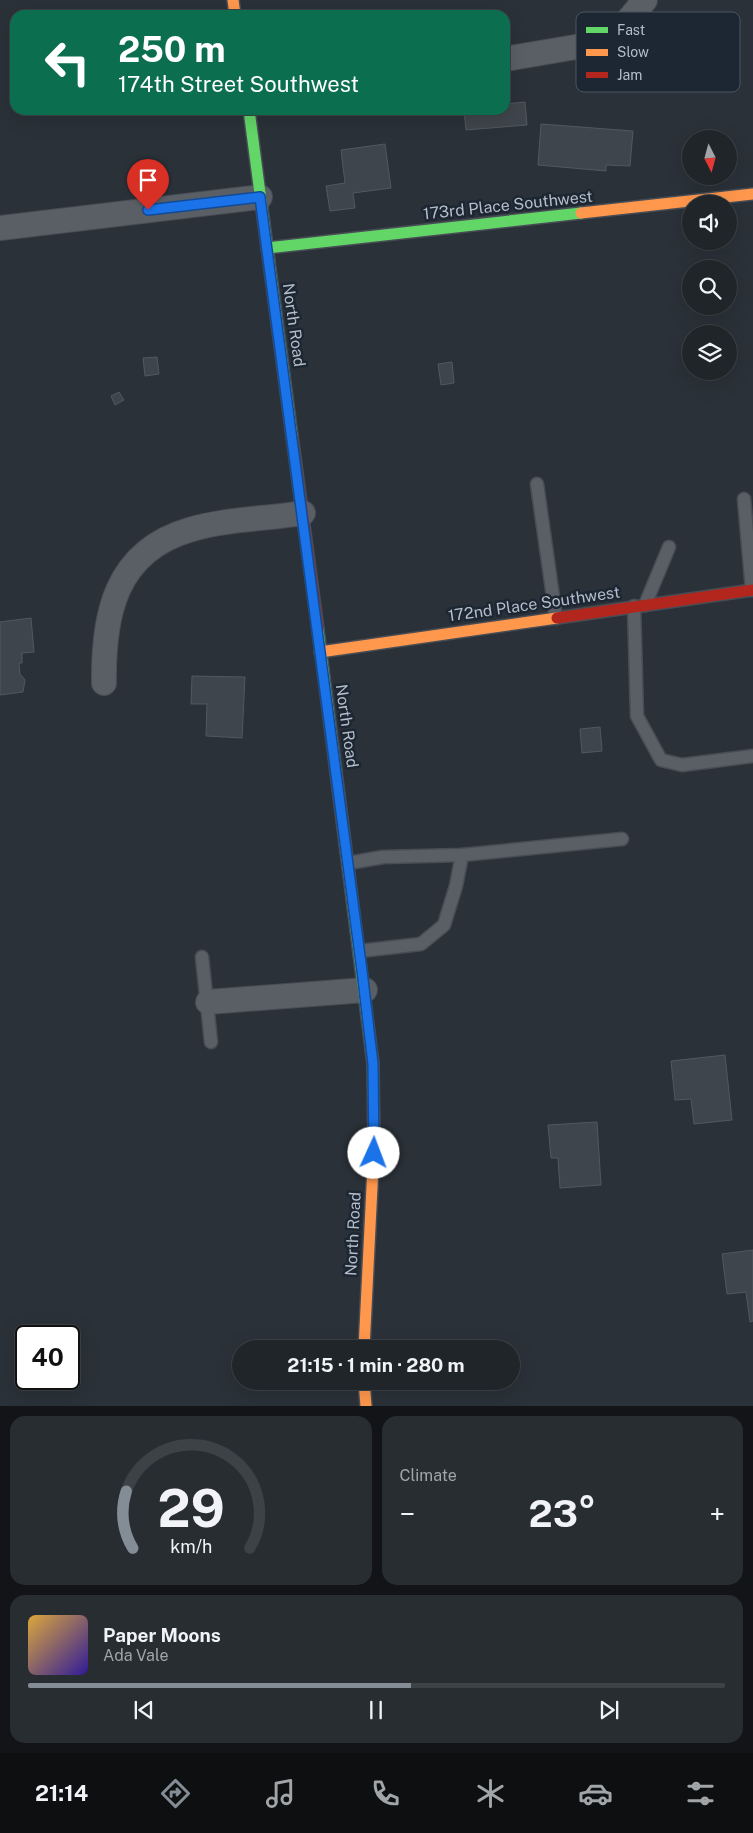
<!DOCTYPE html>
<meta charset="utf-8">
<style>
:root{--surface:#20252a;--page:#282d32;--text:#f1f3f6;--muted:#a2a5a8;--line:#3d4247;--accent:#848c96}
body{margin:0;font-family:"Public Sans",sans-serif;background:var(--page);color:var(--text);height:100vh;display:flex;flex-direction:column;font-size:19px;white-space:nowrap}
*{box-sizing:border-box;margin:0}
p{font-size:16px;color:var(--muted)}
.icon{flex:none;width:28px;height:28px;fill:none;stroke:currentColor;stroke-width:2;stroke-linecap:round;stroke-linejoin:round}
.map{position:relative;height:1406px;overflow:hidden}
.details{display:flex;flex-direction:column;gap:10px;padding:10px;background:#121417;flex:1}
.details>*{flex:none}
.top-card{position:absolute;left:10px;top:10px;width:500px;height:105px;border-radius:15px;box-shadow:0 5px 20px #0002,0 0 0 1px var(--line);background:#0b6e4f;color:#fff;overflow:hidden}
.needle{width:32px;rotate:174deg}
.buttons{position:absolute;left:682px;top:130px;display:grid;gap:10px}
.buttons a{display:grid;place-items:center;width:55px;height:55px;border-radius:50%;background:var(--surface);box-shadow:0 5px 20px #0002,0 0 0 1px var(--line);font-size:25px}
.speed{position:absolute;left:15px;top:1325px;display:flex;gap:10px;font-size:25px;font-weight:700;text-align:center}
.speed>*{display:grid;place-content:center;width:65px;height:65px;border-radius:50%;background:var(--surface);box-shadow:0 5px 20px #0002,0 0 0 1px var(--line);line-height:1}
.speed .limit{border:2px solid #111;border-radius:8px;background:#fff;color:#111}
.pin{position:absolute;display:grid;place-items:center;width:42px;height:42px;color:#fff;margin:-51px -21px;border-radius:50% 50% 50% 0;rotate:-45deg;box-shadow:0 0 5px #0007}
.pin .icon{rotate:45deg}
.me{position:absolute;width:55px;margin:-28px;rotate:2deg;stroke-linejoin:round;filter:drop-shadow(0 0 4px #0008)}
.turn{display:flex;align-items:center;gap:18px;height:105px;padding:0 25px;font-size:22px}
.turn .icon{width:65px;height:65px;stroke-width:2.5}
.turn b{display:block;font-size:35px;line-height:42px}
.big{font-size:38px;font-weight:700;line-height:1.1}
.details .card{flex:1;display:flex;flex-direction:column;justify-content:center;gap:8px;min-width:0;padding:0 18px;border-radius:15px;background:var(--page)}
.details .dial{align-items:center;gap:0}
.dial svg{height:130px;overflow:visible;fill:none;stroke:var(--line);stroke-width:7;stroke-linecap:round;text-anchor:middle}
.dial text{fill:var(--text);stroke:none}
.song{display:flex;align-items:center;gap:15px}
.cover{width:60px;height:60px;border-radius:8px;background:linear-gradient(135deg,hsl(40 70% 55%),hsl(250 70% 35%))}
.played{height:5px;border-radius:2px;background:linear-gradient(90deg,var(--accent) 55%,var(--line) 55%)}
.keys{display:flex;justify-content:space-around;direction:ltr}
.heat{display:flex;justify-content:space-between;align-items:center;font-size:28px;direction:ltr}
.details .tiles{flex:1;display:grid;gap:10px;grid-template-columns:1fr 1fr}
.card:last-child{grid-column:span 2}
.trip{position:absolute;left:232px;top:1340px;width:288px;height:50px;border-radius:25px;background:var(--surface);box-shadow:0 5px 20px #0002,0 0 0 1px var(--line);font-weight:700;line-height:50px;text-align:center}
.tab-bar{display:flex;height:80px;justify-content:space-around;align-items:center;background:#0d0f11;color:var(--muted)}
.tab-bar .icon{width:35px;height:35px}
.tab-bar .active{color:var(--accent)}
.tab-bar b{font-size:22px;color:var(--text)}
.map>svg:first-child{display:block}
.building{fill:#3f454c;stroke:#52585f}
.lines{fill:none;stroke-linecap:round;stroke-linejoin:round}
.lane-casing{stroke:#484d55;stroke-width:15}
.street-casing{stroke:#484d55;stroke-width:26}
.fast-casing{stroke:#484d55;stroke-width:14}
.slow-casing{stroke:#484d55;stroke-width:14}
.jam-casing{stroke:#484d55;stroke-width:14}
.lane{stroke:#5a5f66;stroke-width:12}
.street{stroke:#5a5f66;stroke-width:24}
.fast{stroke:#63d668;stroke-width:11}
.slow{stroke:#ff974d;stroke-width:11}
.jam{stroke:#b3261e;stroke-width:11}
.route-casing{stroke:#114b97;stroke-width:12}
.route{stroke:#1a73e8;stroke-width:9}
.labels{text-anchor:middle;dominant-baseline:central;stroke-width:5;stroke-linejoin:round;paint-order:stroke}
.street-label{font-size:16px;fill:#b4bdc9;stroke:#1d2733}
.key{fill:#1d2733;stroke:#4a5460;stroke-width:1}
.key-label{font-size:14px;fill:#b4bdc9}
</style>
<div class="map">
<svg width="753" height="1406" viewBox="0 0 753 1406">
<rect width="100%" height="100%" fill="#2a3138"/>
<g class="building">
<path d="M 525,102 L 527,125 L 466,130 L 464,110 L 505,110 L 505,104 Z"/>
<path d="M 541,124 L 633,131 L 630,166 L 606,165 L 606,171 L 538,165 Z"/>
<path d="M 385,144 L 391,188 L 353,193 L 355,208 L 330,211 L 326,186 L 345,183 L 341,150 Z"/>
<path d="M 157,357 L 159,374 L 145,376 L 143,358 Z"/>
<path d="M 452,362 L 454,383 L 441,385 L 438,364 Z"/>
<path d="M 119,392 L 124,400 L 115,405 L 111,396 Z"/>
<path d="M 31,618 L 34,652 L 22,653 L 22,663 L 19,663 L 20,674 L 25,680 L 23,692 L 0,695 L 0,622 Z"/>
<path d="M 192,676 L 245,677 L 242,738 L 206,736 L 207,704 L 191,704 Z"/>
<path d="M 600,727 L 602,751 L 582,753 L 580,729 Z"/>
<path d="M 725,1055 L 732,1120 L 694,1124 L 691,1099 L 675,1100 L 671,1061 Z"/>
<path d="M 597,1122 L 601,1185 L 560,1188 L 558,1158 L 551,1158 L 548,1125 Z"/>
<path d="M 753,1250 L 753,1321 L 750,1322 L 746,1292 L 727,1294 L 722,1254 Z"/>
</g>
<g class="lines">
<defs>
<g id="lane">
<path d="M 537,484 L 556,618"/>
<path d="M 744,499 L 752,590"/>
<path d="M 645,605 L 669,547"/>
<path d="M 634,606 L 637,716 L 661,760 L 682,765 L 753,756"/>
<path d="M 349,863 L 383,857 L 462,855 L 622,839"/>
<path d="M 360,951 L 421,944 L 444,925 L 456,886 L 462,855"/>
<path d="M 202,957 L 211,1042"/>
</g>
<g id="street">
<path d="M 505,59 L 599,43 L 624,25 L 645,0"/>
<path d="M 0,228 L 260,197"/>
<path d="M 104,683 C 103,615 115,552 189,530 C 225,519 266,519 303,513"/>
<path d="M 208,1002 L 365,990"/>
</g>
<g id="fast">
<path d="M 249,110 L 292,436"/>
<path d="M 267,248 L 581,213"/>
<path d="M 318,630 L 373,1064 L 374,1146"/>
</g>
<g id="slow">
<path d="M 233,0 L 235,15"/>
<path d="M 581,213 L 753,194"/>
<path d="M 320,652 L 557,618"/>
<path d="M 364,1349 L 374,1146"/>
<path d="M 364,1381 L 366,1406"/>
</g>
<g id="jam">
<path d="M 292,436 L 318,630"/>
<path d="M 557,618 L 753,590"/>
</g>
</defs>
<use href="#lane" class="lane-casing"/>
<use href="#street" class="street-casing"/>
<use href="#fast" class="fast-casing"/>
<use href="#slow" class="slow-casing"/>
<use href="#jam" class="jam-casing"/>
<use href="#lane" class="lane"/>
<use href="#street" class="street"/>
<use href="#fast" class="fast"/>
<use href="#slow" class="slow"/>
<use href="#jam" class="jam"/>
</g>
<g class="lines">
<defs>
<path id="route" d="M 148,210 L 260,197 L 362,971 L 373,1064 L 374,1153"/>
</defs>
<use href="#route" class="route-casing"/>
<use href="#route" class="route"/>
</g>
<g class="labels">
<g class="street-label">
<text transform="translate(508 205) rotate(-6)">173rd Place Southwest</text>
<text transform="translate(294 325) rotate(82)">North Road</text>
<text transform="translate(534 604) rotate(-8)">172nd Place Southwest</text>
<text transform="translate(347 726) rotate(82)">North Road</text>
<text transform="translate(353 1234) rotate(-87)">North Road</text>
</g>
</g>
<rect x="576" y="12" width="164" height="80" rx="8" class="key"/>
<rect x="586" y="27" width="22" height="6" fill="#63d668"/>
<rect x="586" y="49" width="22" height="7" fill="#ff974d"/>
<rect x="586" y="72" width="22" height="6" fill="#b3261e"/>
<g class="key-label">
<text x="617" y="35">Fast</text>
<text x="617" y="57">Slow</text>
<text x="617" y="80">Jam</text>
</g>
</svg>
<div class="buttons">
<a><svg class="needle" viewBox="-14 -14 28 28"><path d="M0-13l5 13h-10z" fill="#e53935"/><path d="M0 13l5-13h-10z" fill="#a2a5a8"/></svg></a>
<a><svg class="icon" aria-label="sound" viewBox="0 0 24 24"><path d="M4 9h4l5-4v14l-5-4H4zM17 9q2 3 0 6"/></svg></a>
<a><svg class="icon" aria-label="search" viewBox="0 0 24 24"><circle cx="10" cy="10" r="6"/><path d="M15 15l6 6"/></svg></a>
<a><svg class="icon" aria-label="layers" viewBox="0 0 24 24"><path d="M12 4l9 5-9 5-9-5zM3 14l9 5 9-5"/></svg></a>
</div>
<div class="speed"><div class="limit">40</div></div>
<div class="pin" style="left:148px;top:210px;background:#d93025"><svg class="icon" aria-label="arrive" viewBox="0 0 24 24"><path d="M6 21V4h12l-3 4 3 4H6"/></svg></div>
<svg class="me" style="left:374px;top:1153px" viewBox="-20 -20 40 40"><circle r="19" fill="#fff"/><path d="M0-13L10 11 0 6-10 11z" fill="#1a73e8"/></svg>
<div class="trip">21:15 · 1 min · 280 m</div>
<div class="top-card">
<div class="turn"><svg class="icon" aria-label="left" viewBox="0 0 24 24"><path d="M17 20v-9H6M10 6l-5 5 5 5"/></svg><div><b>250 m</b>174th Street Southwest</div></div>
</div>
</div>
<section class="details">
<div class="tiles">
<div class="card dial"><svg viewBox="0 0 100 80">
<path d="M14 69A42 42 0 1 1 86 69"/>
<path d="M14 69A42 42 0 0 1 10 34" stroke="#848c96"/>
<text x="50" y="56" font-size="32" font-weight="700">29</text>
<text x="50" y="72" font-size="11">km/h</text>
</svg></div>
<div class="card"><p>Climate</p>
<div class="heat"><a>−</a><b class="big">23°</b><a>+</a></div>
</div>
<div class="card">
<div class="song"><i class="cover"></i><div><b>Paper Moons</b><p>Ada Vale</p></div></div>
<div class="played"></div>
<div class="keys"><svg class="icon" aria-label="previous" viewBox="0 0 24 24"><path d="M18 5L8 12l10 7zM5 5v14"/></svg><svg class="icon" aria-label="pause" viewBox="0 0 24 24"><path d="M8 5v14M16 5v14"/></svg><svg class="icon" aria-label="next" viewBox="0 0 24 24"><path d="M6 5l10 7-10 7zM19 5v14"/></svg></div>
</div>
</div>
</section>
<nav class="tab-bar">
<b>21:14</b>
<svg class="icon active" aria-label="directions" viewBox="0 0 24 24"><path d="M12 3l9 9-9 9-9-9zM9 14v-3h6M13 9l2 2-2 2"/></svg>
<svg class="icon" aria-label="music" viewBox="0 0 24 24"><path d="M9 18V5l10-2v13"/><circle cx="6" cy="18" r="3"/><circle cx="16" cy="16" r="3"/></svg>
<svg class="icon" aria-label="phone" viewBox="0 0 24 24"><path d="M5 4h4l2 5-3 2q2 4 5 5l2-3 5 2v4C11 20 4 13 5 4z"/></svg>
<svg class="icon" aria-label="climate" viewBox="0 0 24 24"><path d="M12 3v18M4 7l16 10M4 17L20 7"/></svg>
<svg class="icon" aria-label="car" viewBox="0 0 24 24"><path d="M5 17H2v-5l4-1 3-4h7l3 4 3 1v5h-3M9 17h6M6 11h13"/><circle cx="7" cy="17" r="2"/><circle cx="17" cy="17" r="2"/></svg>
<svg class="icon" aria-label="filters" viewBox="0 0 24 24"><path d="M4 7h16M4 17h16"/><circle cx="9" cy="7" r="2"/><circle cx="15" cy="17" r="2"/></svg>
</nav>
